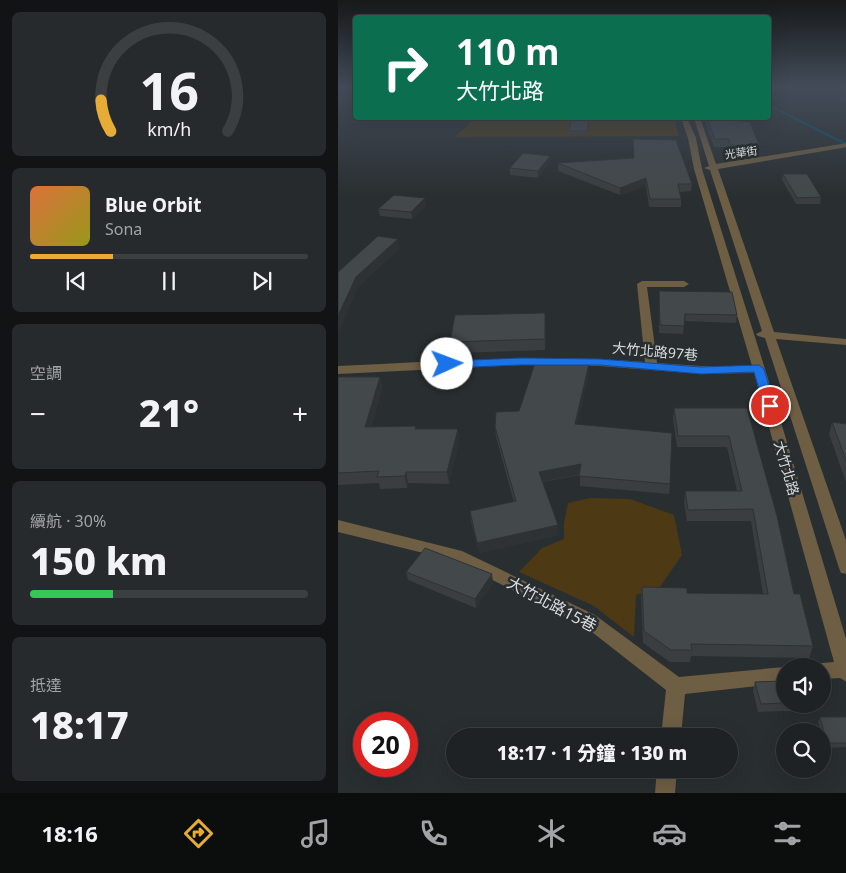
<!DOCTYPE html>
<html lang="zh-TW">
<meta charset="utf-8">
<style>
:root{--surface:#1f2224;--page:#272a2c;--text:#f1f3f6;--muted:#a1a4a6;--line:#3c3f41;--accent:#e6ac36}
body{margin:0;font-family:"Noto Sans","Noto Sans TC",sans-serif;background:var(--page);color:var(--text);height:100vh;display:flex;flex-direction:column;font-size:19px;white-space:nowrap}
*{box-sizing:border-box;margin:0}
p{font-size:16px;color:var(--muted)}
.icon{flex:none;width:28px;height:28px;fill:none;stroke:currentColor;stroke-width:2;stroke-linecap:round;stroke-linejoin:round}
.map{position:relative;flex:1;overflow:hidden}
.panel{display:flex;flex-direction:column;gap:12px;padding:12px;background:#111314;width:338px}
.panel>*{flex:none}
.hud{position:absolute;left:15px;top:15px;width:418px;height:105px;border-radius:5px;box-shadow:0 5px 20px #0002,0 0 0 1px var(--line);background:#0b6e4f;color:#fff;overflow:hidden}
.tools{position:absolute;left:438px;top:658px;display:grid;gap:10px}
.tools a{display:grid;place-items:center;width:55px;height:55px;border-radius:50%;background:var(--surface);box-shadow:0 5px 20px #0002,0 0 0 1px var(--line);font-size:25px}
.speed{position:absolute;left:15px;top:712px;display:flex;gap:10px;font-size:25px;font-weight:700;text-align:center}
.speed>*{display:grid;place-content:center;width:65px;height:65px;border-radius:50%;background:var(--surface);box-shadow:0 5px 20px #0002,0 0 0 1px var(--line);line-height:1}
.speed .limit{border:8px solid #d22;background:#fff;color:#111}
.pin{position:absolute;display:grid;place-items:center;width:42px;height:42px;color:#fff;margin:-21px;border:2px solid #fff;border-radius:50%;box-shadow:0 1px 5px #0007}
.me{position:absolute;width:55px;margin:-28px;rotate:88deg;stroke-linejoin:round;filter:drop-shadow(0 0 4px #0008)}
.turn{display:flex;align-items:center;gap:18px;height:105px;padding:0 20px;font-size:22px}
.turn .icon{width:65px;height:65px;stroke-width:2.5}
.turn b{display:block;font-size:35px;line-height:42px}
.big{font-size:38px;font-weight:800;line-height:1.1}
.panel .tile{flex:1;display:flex;flex-direction:column;justify-content:center;gap:8px;min-width:0;padding:0 18px;border-radius:8px;background:var(--page)}
.panel .dial{align-items:center;gap:0}
.dial svg{height:130px;overflow:visible;fill:none;stroke:var(--line);stroke-width:7;stroke-linecap:round;text-anchor:middle}
.dial text{fill:var(--text);stroke:none}
.song{display:flex;align-items:center;gap:15px}
.cover{width:60px;height:60px;border-radius:8px;background:linear-gradient(135deg,hsl(20 70% 55%),hsl(60 70% 35%))}
.played{height:5px;border-radius:2px;background:linear-gradient(90deg,var(--accent) 30%,var(--line) 30%)}
.keys{display:flex;justify-content:space-around;direction:ltr}
.heat{display:flex;justify-content:space-between;align-items:center;font-size:28px;direction:ltr}
.charge{height:8px;border-radius:4px;background:linear-gradient(90deg,#34c759 30%,var(--line) 0)}
.trip{position:absolute;left:108px;top:728px;width:292px;height:50px;border-radius:25px;background:var(--surface);box-shadow:0 5px 20px #0002,0 0 0 1px var(--line);font-weight:800;line-height:50px;text-align:center}
.tab-bar{display:flex;height:80px;justify-content:space-around;align-items:center;background:#0c0e0e;color:var(--muted)}
.tab-bar .icon{width:35px;height:35px}
.tab-bar .current{color:var(--accent)}
.tab-bar b{font-size:22px;color:var(--text)}
main{display:flex;flex:1;min-height:0}
.map>svg:first-child{display:block}
.green{fill:#4d3a14}
.lines{fill:none;stroke-linecap:round;stroke-linejoin:round}
.stream{fill:#054f6a;fill-rule:evenodd}
.minor{fill:#6e5e44;fill-rule:evenodd}
.wall{fill:#3a3e40}
.shaded-wall{fill:#2f3234}
.building{fill:#43484a;stroke:#2f3234}
.route{fill:#1a73e8;stroke:#114b97}
.labels{text-anchor:middle;dominant-baseline:central;stroke-width:5;stroke-linejoin:round;paint-order:stroke}
.far-street-label{font-size:11px;fill:#d9dcde;stroke:#292e30}
.street-label{font-size:14px;fill:#d9dcde;stroke:#292e30}
.near-street-label{font-size:16px;fill:#d9dcde;stroke:#292e30}
</style>
<main>
<section class="panel">
<div class="tile dial"><svg viewBox="0 0 100 80">
<path d="M14 69A42 42 0 1 1 86 69"/>
<path d="M14 69A42 42 0 0 1 8 50" stroke="#e6ac36"/>
<text x="50" y="56" font-size="32" font-weight="700">16</text>
<text x="50" y="72" font-size="11">km/h</text>
</svg></div>
<div class="tile">
<div class="song"><i class="cover"></i><div><b>Blue Orbit</b><p>Sona</p></div></div>
<div class="played"></div>
<div class="keys"><svg class="icon" aria-label="previous" viewBox="0 0 24 24"><path d="M18 5L8 12l10 7zM5 5v14"/></svg><svg class="icon" aria-label="pause" viewBox="0 0 24 24"><path d="M8 5v14M16 5v14"/></svg><svg class="icon" aria-label="next" viewBox="0 0 24 24"><path d="M6 5l10 7-10 7zM19 5v14"/></svg></div>
</div>
<div class="tile"><p>空調</p>
<div class="heat"><a>−</a><b class="big">21°</b><a>+</a></div>
</div>
<div class="tile"><p>續航 · 30%</p><b class="big">150 km</b><div class="charge"></div></div>
<div class="tile"><p>抵達</p><b class="big">18:17</b></div>
</section>
<div class="map">
<svg width="509" height="793" viewBox="0 0 509 793">
<rect width="100%" height="100%" fill="#292e30"/>
<g class="green">
<path d="M 137,118 L 336,118 L 341,136 L 117,137 Z"/>
<path d="M 252,498 L 292,499 L 336,515 L 344,555 L 322,587 L 298,595 L 296,637 L 256,606 L 181,572 L 204,548 L 226,539 L 226,523 L 230,503 Z"/>
</g>
<g class="lines">
<path class="stream" d="M 430,104 L 509,143 L 509,146 L 430,106 Z"/>
<g class="minor">
<path d="M 343,118 L 349,118 L 358,138 L 364,169 L 427,369 L 509,642 L 509,682 L 502,678 L 484,679 L 484,666 L 477,666 L 484,663 L 496,662 L 416,373 L 363,374 L 262,366 L 183,365 L 0,374 L 0,366 C 102,361 204,354 307,362 L 299,284 L 304,281 L 346,281 L 351,284 L 346,287 L 309,287 L 319,363 L 363,366 L 414,366 L 356,169 L 350,138 Z"/>
<path d="M 356,118 L 362,118 L 378,164 L 509,143 L 509,147 L 380,169 L 436,332 L 509,339 L 509,345 L 438,339 L 509,543 L 509,574 L 503,573 L 501,568 L 427,338 L 420,336 L 418,334 L 424,331 L 372,170 L 366,168 L 371,166 Z"/>
<path d="M 0,520 L 124,551 L 257,615 L 341,677 L 446,667 L 446,683 L 347,694 L 343,736 L 323,736 L 328,690 L 245,625 L 114,560 L 0,532 Z"/>
<path d="M 319,769 L 339,769 L 337,793 L 317,793 Z"/>
</g>
</g>
<g class="wall">
<path d="M 509,86 L 509,102 L 502,101 L 503,94 Z"/>
<path d="M 252,118 L 249,134 L 231,134 L 231,131 Z"/>
<path d="M 369,118 L 421,145 L 420,154 L 391,153 L 390,147 L 376,147 L 368,125 Z"/>
<path d="M 295,139 L 354,184 L 353,191 L 342,192 L 343,199 L 343,207 L 311,207 L 308,186 L 282,195 L 220,171 L 220,163 L 296,158 Z"/>
<path d="M 212,162 L 200,178 L 172,175 L 172,168 Z"/>
<path d="M 445,174 L 483,197 L 482,204 L 458,204 L 444,180 Z"/>
<path d="M 88,205 L 74,219 L 42,216 L 40,209 Z"/>
<path d="M 321,291 L 399,315 L 398,323 L 346,321 L 345,334 L 321,333 Z"/>
<path d="M 208,324 L 207,350 L 114,353 L 112,342 Z"/>
<path d="M 251,374 L 239,424 L 332,484 L 331,494 L 242,486 L 242,475 L 205,482 L 221,535 L 141,553 L 133,521 L 132,511 L 176,502 L 158,437 L 157,427 L 181,411 Z"/>
<path d="M 0,377 L 42,377 L 44,388 L 33,427 L 78,426 L 78,429 L 120,429 L 121,441 L 111,484 L 70,483 L 69,488 L 42,489 L 41,483 L 0,485 Z"/>
<path d="M 336,408 L 409,408 L 456,594 L 475,646 L 471,658 L 353,656 L 352,662 L 332,662 L 305,643 L 303,598 L 304,587 L 349,593 L 425,594 L 413,521 L 349,521 L 346,503 L 347,491 L 399,491 L 389,447 L 339,447 L 335,419 Z"/>
<path d="M 494,422 L 509,424 L 509,485 L 491,434 Z"/>
<path d="M 68,572 L 155,583 L 138,608 L 70,580 Z"/>
<path d="M 446,681 L 446,704 L 481,704 L 478,710 L 420,712 L 415,691 L 417,682 Z"/>
<path d="M 482,717 L 509,717 L 509,747 L 487,748 L 484,734 L 484,731 L 483,731 L 480,722 Z"/>
</g>
<g class="shaded-wall">
<path d="M 212,156 L 212,162 L 200,178 L 200,171 Z"/>
<path d="M 308,178 L 308,186 L 282,195 L 282,188 Z"/>
<path d="M 87,198 L 88,205 L 74,219 L 73,212 Z"/>
<path d="M 60,239 L 62,249 L 20,287 L 0,333 L 0,316 L 18,277 Z"/>
<path d="M 207,313 L 208,324 L 207,350 Z"/>
<path d="M 251,364 L 251,374 L 237,434 L 237,424 Z"/>
<path d="M 42,377 L 44,388 L 29,439 L 27,427 Z"/>
<path d="M 120,429 L 121,441 L 111,484 L 109,472 Z"/>
<path d="M 243,464 L 244,474 L 202,482 L 201,472 Z"/>
<path d="M 68,472 L 70,483 L 69,488 L 67,476 Z"/>
<path d="M 220,525 L 221,535 L 141,553 L 139,543 Z"/>
<path d="M 154,574 L 155,583 L 138,608 L 137,599 Z"/>
</g>
<g class="building">
<path d="M 507,86 L 509,86 L 509,94 L 503,94 Z"/>
<path d="M 234,118 L 251,118 L 249,131 L 231,131 Z"/>
<path d="M 369,118 L 412,122 L 421,145 L 392,145 L 391,139 L 377,139 Z"/>
<path d="M 295,139 L 338,140 L 354,184 L 340,184 L 343,199 L 312,199 L 308,178 L 282,188 L 220,163 L 296,158 Z"/>
<path d="M 185,153 L 212,156 L 200,171 L 172,168 Z"/>
<path d="M 445,174 L 469,174 L 483,197 L 459,198 Z"/>
<path d="M 56,195 L 87,198 L 73,212 L 40,209 Z"/>
<path d="M 40,236 L 60,239 L 18,277 L 0,316 L 0,272 Z"/>
<path d="M 321,291 L 394,292 L 399,315 L 347,314 L 346,326 L 322,325 Z"/>
<path d="M 207,313 L 207,339 L 112,342 L 117,315 Z"/>
<path d="M 198,360 L 251,364 L 237,424 L 334,433 L 332,484 L 241,476 L 243,464 L 201,472 L 220,525 L 139,543 L 132,511 L 178,501 L 157,427 L 158,412 L 181,411 Z"/>
<path d="M 0,377 L 42,377 L 27,427 L 78,426 L 77,429 L 120,429 L 109,472 L 68,472 L 67,476 L 39,477 L 41,471 L 0,473 Z"/>
<path d="M 336,408 L 409,408 L 439,516 L 456,594 L 462,594 L 475,646 L 353,644 L 354,650 L 333,650 L 306,631 L 304,587 L 349,588 L 349,593 L 430,594 L 415,509 L 350,510 L 347,491 L 404,491 L 391,436 L 340,436 Z"/>
<path d="M 494,422 L 509,424 L 509,463 Z"/>
<path d="M 87,548 L 154,574 L 137,599 L 68,572 Z"/>
<path d="M 446,681 L 446,703 L 423,704 L 417,682 Z"/>
<path d="M 482,717 L 509,717 L 509,743 L 489,743 Z"/>
</g>
<linearGradient id="sky" x2="0" y2="1"><stop stop-color="#17191a"/><stop offset="0.44" stop-color="#434c59"/><stop offset="1" stop-color="#434c59" stop-opacity="0"/></linearGradient>
<rect width="509" height="197" fill="url(#sky)"/>
<path class="route" d="M 183,358 L 262,359 L 363,367 L 421,365 L 426,369 L 437,406 L 432,410 L 426,406 L 416,372 L 363,374 L 262,365 L 183,365 L 109,368 L 103,364 L 109,361 Z"/>
<g class="labels">
<g class="far-street-label">
<text transform="translate(403 152) rotate(-8)">光華街</text>
</g>
<g class="street-label">
<text transform="translate(317 351) rotate(5)">大竹北路97巷</text>
<text transform="translate(449 468) rotate(74)">大竹北路</text>
</g>
<g class="near-street-label">
<text transform="translate(214 604) rotate(28)">大竹北路15巷</text>
</g>
</g>
</svg>
<div class="tools">
<a><svg class="icon" aria-label="sound" viewBox="0 0 24 24"><path d="M4 9h4l5-4v14l-5-4H4zM17 9q2 3 0 6"/></svg></a>
<a><svg class="icon" aria-label="search" viewBox="0 0 24 24"><circle cx="10" cy="10" r="6"/><path d="M15 15l6 6"/></svg></a>
</div>
<div class="speed"><div class="limit">20</div></div>
<div class="pin" style="left:432px;top:406px;background:#d93025"><svg class="icon" aria-label="arrive" viewBox="0 0 24 24"><path d="M6 21V4h12l-3 4 3 4H6"/></svg></div>
<svg class="me" style="left:109px;top:364px" viewBox="-20 -20 40 40"><circle r="19" fill="#fff"/><path d="M0-13L10 11 0 6-10 11z" fill="#1a73e8"/></svg>
<div class="trip">18:17 · 1 分鐘 · 130 m</div>
<div class="hud">
<div class="turn"><svg class="icon" aria-label="right" viewBox="0 0 24 24"><path d="M7 20v-9h11M14 6l5 5-5 5"/></svg><div><b>110 m</b>大竹北路</div></div>
</div>
</div>
</main>
<nav class="tab-bar">
<b>18:16</b>
<svg class="icon current" aria-label="directions" viewBox="0 0 24 24"><path d="M12 3l9 9-9 9-9-9zM9 14v-3h6M13 9l2 2-2 2"/></svg>
<svg class="icon" aria-label="music" viewBox="0 0 24 24"><path d="M9 18V5l10-2v13"/><circle cx="6" cy="18" r="3"/><circle cx="16" cy="16" r="3"/></svg>
<svg class="icon" aria-label="phone" viewBox="0 0 24 24"><path d="M5 4h4l2 5-3 2q2 4 5 5l2-3 5 2v4C11 20 4 13 5 4z"/></svg>
<svg class="icon" aria-label="climate" viewBox="0 0 24 24"><path d="M12 3v18M4 7l16 10M4 17L20 7"/></svg>
<svg class="icon" aria-label="car" viewBox="0 0 24 24"><path d="M5 17H2v-5l4-1 3-4h7l3 4 3 1v5h-3M9 17h6M6 11h13"/><circle cx="7" cy="17" r="2"/><circle cx="17" cy="17" r="2"/></svg>
<svg class="icon" aria-label="filters" viewBox="0 0 24 24"><path d="M4 7h16M4 17h16"/><circle cx="9" cy="7" r="2"/><circle cx="15" cy="17" r="2"/></svg>
</nav>
